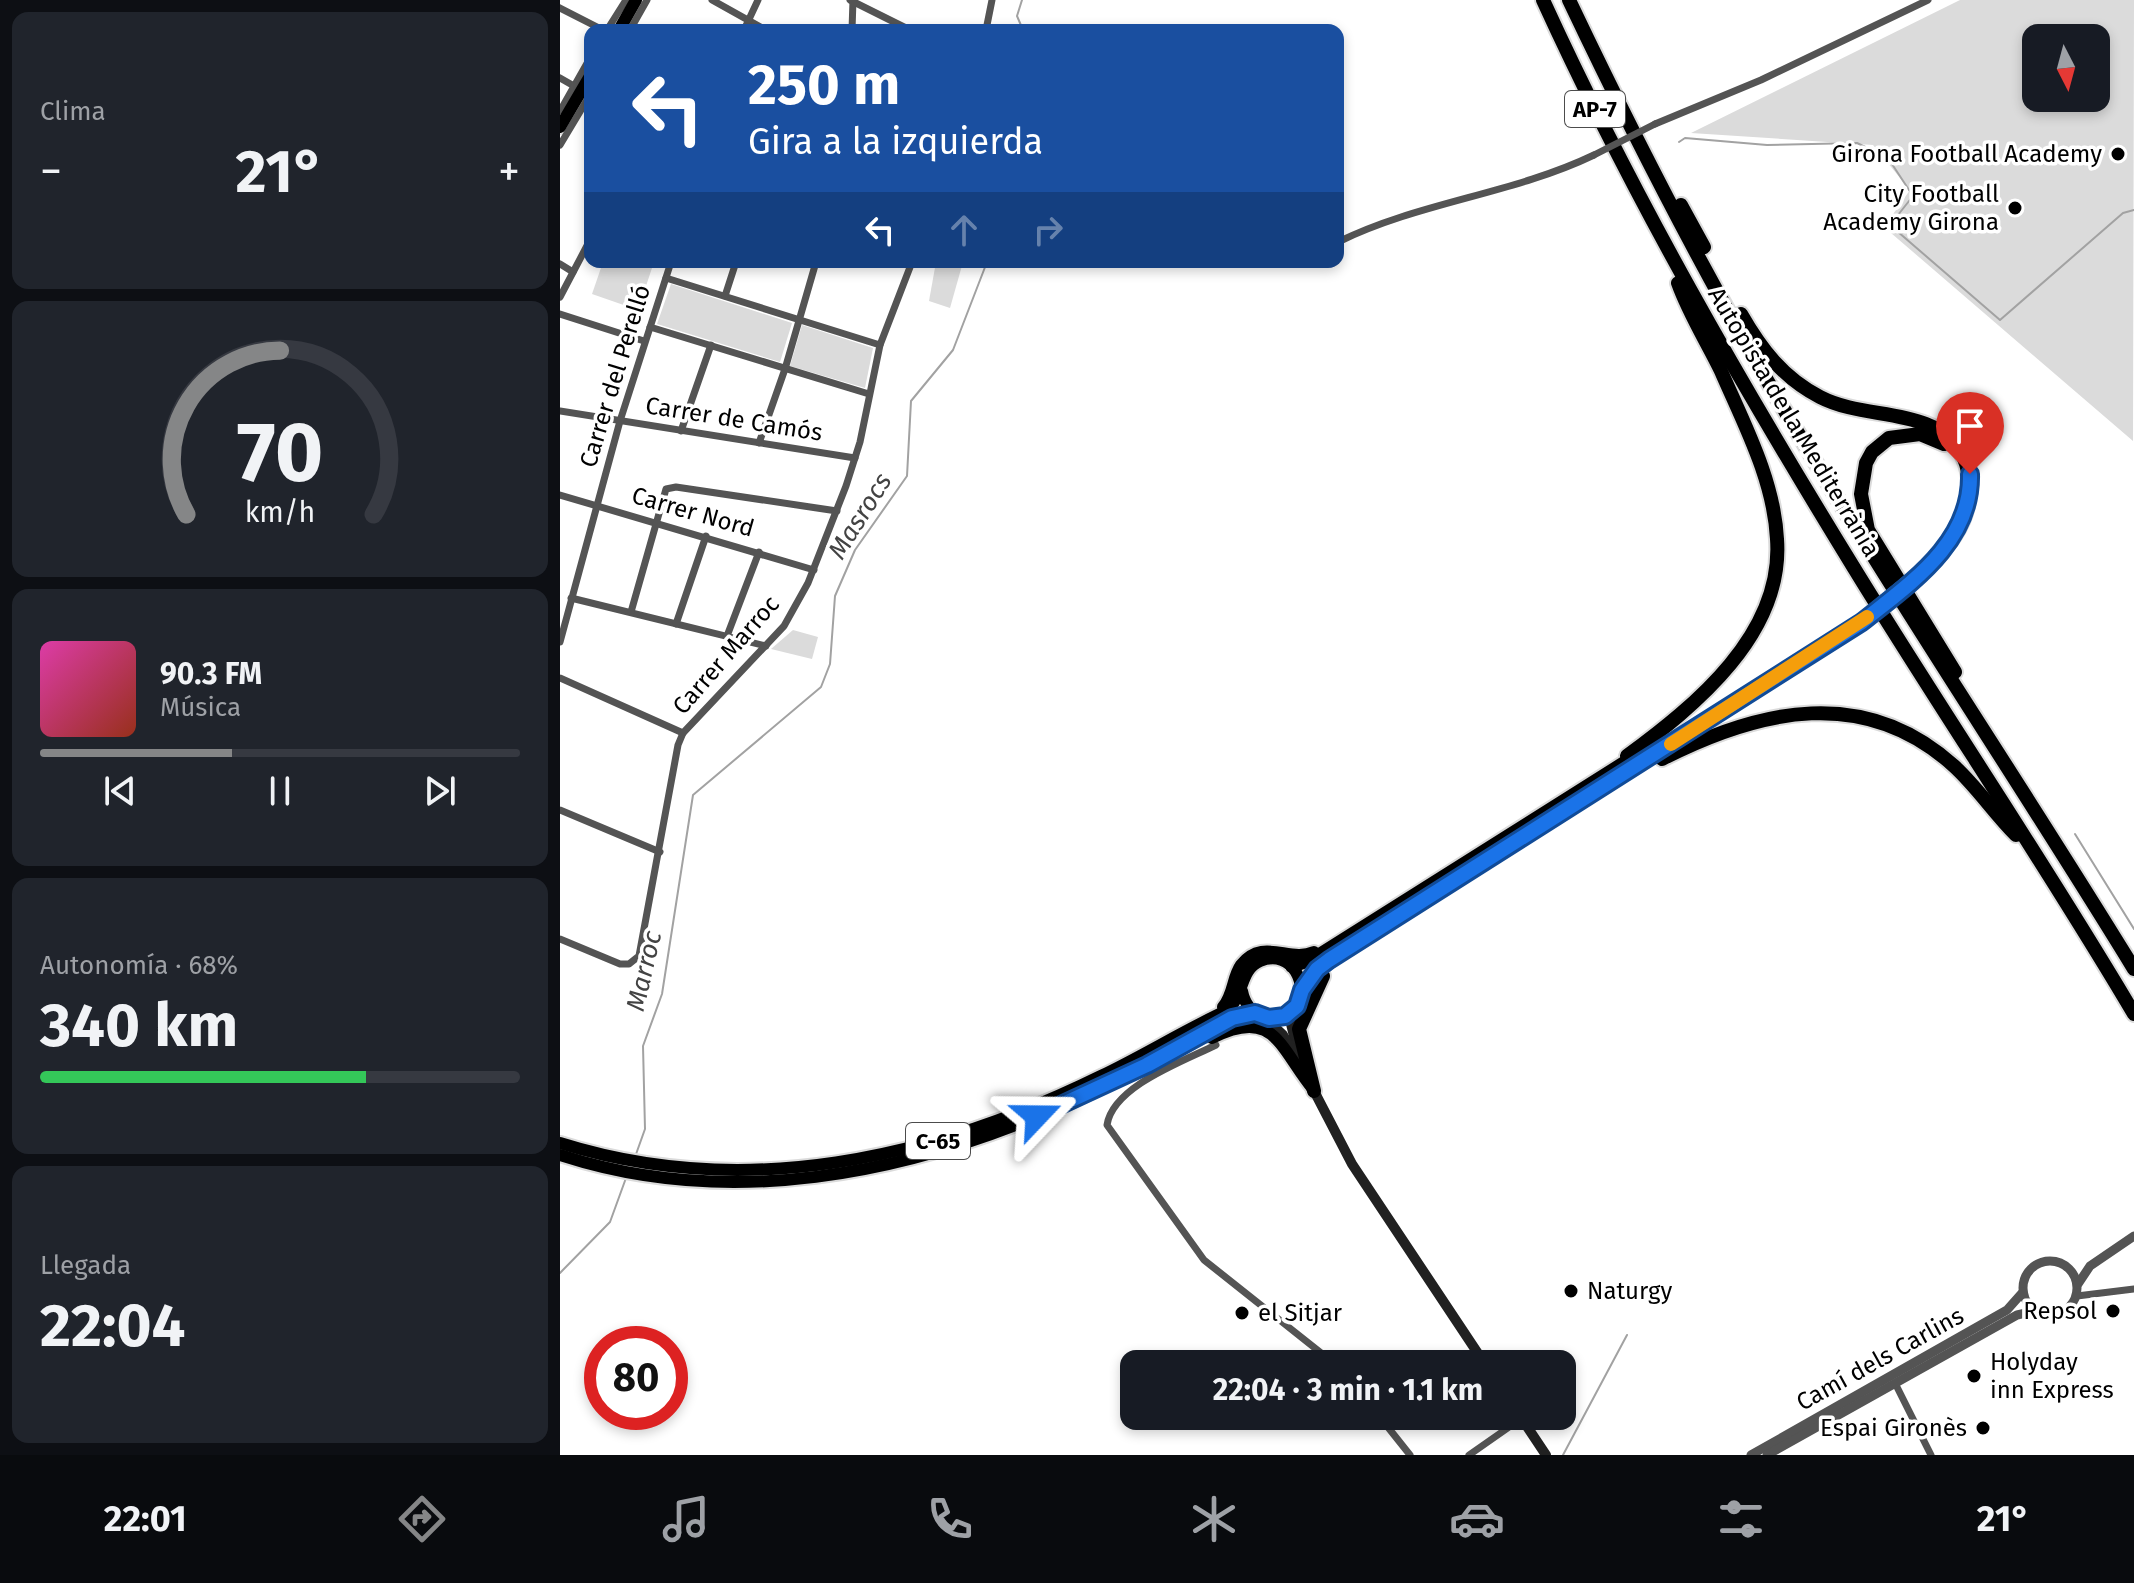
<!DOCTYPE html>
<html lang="es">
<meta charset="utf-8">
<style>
:root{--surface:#171b24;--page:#20242c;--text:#f1f3f6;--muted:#9ea1a6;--line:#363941;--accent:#858687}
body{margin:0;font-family:"Fira Sans",sans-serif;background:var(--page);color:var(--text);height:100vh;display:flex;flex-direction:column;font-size:30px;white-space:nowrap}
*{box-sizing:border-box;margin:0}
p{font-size:26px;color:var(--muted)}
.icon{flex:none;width:44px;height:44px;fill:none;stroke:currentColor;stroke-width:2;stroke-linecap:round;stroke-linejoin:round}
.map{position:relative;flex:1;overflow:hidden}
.sheet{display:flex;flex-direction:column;gap:12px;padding:12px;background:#0d0f14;width:560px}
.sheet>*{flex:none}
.top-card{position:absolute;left:24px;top:24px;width:760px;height:244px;border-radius:16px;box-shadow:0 4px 12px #0003;background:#1a4fa0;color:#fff;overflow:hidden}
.needle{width:52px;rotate:174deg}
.controls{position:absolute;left:1462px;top:24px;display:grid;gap:16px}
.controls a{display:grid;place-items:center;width:88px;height:88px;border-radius:16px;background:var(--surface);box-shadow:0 4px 12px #0003;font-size:40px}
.speed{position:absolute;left:24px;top:1326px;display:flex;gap:16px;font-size:40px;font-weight:700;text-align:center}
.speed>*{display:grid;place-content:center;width:104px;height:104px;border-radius:50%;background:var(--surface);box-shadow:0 4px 12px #0003;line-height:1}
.speed .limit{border:12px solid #d22;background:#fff;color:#111}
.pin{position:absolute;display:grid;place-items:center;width:68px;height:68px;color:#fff;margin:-82px -34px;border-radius:50% 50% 50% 0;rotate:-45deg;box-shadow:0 0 8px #0007}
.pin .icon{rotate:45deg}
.me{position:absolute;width:88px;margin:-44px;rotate:67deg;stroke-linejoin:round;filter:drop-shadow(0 0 6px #0008)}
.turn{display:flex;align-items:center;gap:28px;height:168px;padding:0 32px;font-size:36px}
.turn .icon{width:104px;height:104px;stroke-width:2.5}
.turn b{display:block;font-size:56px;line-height:68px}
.lanes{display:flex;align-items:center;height:76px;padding:0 32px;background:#0003;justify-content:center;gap:40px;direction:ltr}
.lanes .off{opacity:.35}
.big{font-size:60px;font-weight:700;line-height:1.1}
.sheet .widget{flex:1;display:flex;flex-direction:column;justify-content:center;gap:12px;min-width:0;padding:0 28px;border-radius:16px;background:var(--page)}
.sheet .dial{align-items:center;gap:0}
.dial svg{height:208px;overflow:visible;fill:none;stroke:var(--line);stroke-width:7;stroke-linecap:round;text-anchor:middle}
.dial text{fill:var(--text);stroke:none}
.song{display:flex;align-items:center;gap:24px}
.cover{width:96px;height:96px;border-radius:12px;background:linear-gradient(135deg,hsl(320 70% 55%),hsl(10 70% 35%))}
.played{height:8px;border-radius:4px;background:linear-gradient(90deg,var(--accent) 40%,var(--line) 40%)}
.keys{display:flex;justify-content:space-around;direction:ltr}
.heat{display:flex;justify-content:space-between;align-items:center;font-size:44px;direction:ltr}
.charge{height:12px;border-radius:6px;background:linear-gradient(90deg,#34c759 68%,var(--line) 0)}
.trip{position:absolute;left:560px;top:1350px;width:456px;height:80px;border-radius:16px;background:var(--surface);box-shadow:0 4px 12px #0003;font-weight:700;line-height:80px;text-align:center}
.tab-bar{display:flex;height:128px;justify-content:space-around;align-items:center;background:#090b0e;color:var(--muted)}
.tab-bar .icon{width:56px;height:56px}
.tab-bar .selected{color:var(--accent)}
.tab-bar b{font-size:36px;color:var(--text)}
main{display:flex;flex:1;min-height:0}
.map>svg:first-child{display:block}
.green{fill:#dbdbdb;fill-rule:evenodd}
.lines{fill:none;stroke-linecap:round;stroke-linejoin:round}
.stream{stroke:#a2a2a2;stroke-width:2}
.primary-casing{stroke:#dbdbdb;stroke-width:16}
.trunk-casing{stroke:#dbdbdb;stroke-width:16}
.motorway-casing{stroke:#dbdbdb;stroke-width:18}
.minor{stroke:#545454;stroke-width:7}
.tertiary{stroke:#545454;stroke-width:9}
.secondary{stroke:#212121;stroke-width:10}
.primary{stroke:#000;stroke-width:12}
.trunk{stroke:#000;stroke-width:12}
.motorway{stroke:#000;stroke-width:14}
.motorway-bridge-casing{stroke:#dbdbdb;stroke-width:18;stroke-linecap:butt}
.minor-bridge{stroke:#545454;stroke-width:7}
.motorway-bridge{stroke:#000;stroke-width:14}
.route-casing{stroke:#114b97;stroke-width:20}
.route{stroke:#1a73e8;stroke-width:14}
.slow{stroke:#f59e0b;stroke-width:14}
.poi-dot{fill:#000;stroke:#fff;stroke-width:3}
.labels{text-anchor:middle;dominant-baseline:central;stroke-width:7;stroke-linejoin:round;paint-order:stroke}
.shield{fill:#fff;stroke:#4c4c4c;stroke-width:2}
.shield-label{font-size:22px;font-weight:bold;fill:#000}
.poi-label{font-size:24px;fill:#000;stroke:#fff;text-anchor:end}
.street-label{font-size:24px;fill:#000;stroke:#fff}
.water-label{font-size:26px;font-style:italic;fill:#434343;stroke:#fff}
</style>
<main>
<section class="sheet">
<div class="widget"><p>Clima</p>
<div class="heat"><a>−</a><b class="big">21°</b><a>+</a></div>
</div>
<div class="widget dial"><svg viewBox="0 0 100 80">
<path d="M14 69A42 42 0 1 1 86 69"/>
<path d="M14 69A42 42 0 0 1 50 6" stroke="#858687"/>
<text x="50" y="56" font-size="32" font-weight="700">70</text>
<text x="50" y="72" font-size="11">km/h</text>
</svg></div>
<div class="widget">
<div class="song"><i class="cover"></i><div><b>90.3 FM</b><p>Música</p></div></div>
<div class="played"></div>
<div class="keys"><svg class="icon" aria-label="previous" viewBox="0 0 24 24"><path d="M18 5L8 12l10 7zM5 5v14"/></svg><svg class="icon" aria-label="pause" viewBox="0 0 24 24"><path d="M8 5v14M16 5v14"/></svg><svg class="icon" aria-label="next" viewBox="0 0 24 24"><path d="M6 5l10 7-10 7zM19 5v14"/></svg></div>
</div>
<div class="widget"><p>Autonomía · 68%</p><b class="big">340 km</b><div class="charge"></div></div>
<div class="widget"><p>Llegada</p><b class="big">22:04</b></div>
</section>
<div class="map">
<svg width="1574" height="1455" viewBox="0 0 1574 1455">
<rect width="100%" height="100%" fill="#fff"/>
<g class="green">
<path d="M 1400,0 L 1574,0 L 1573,441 L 1324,227 L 1350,190 L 1313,145 L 1131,133 ZM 1476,38 L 1536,38 L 1536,98 L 1476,98 Z"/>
<path d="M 43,262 L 93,265 L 78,310 L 32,294 Z"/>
<path d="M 376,262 L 403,262 L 390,308 L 369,301 Z"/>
<path d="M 111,284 L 232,323 L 220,362 L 97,324 Z"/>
<path d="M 242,325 L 313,348 L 305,388 L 230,366 Z"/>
<path d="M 233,630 L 258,637 L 252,659 L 211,649 Z"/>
</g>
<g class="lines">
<g class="stream">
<path d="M 462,0 L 457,16 L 463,30"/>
<path d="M 1119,142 L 1125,138 L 1207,145 L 1297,143 L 1328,158 L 1353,196 L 1330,225 L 1440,320 L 1563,213 L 1574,210"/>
<path d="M 1515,834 L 1574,929"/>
<path d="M 75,1157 L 85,1129 L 83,1046 L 102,994 L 133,795 L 261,687 L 270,664 L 275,596 L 295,550 L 347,476 L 351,401 L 393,350 L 427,262"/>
<path d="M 0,1273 L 50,1222 L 66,1178"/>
<path d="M 1003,1455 L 1067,1335"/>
</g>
<defs>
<g id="primary">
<path d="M 59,30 L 76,0"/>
<path d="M 0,127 L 30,76"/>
</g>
<g id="trunk">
<path d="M 663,1007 C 674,994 672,978 681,965 C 703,937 729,963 754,952"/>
<path d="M 652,1038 C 715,1006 720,1049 753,1089"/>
<path d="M 0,1143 C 184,1201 372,1159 541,1076 C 583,1056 623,1031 666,1011 C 685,996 679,970 700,961 C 732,948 752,986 734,1010 C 713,1026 687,1017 682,991"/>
<path d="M 0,1155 C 168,1210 346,1175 504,1105 C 562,1080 616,1047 672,1018 L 695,1013"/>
</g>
<g id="motorway">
<path d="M 983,0 C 1073,197 1181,384 1294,568 C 1386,718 1485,863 1574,1014"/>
<path d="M 1009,0 C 1066,120 1126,238 1192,354 C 1311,563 1448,763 1574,969"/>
<path d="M 1121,205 L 1144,247"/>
<path d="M 1181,314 C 1201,349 1223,378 1260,397 C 1293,414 1332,411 1366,424 C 1415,442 1420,497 1394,536 C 1383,553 1366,567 1352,581"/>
<path d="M 1384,444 L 1360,434 L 1329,438 L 1312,452 L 1306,463 L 1301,494 L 1308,530 L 1395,672"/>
<path d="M 1067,756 C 1135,706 1224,634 1217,539 C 1214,480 1184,424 1161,371 C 1147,342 1129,314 1118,283"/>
<path d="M 1102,759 C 1200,709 1305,685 1394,766 C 1417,787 1434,813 1456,835"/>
<path d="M 732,966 L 755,958 L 1077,755"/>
<path d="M 742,990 L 769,960 L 1302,622"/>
<path d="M 754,1091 L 739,1029 L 763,976"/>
</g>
</defs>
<use href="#primary" class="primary-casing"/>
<use href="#trunk" class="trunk-casing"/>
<use href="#motorway" class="motorway-casing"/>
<g class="minor">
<path d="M 152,0 L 206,30"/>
<path d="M 290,0 L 350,30"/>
<path d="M 0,8 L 43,30"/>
<path d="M 47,30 L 66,0"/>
<path d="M 70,30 L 87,0"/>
<path d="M 184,30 L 198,0"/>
<path d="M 292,30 L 293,0"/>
<path d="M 426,30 L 432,0"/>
<path d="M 0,78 L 14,86"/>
<path d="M 0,111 L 30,58"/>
<path d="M 1095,124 L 1201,80 L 1368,0"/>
<path d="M 0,145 L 30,95"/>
<path d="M 778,242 C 859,202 953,194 1034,155"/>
<path d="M 0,264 L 13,272"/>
<path d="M 106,278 L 320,345"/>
<path d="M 165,296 L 176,262"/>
<path d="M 0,297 L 30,240"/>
<path d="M 0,314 L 84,341"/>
<path d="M 90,327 L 309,394"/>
<path d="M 0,411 L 295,458"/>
<path d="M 121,431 L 151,345"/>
<path d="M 199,443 L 225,369 L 256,262"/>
<path d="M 0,495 L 254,570"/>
<path d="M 11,598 L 206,646"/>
<path d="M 71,612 L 106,489 L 116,487 L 277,511"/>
<path d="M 116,624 L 146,536"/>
<path d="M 167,636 L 199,552"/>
<path d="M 0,642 L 60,421 L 111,262"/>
<path d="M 0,678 L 123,733"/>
<path d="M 0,810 L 100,852"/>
<path d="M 0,939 L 60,964 L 69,964 L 79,956 L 118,745 L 123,733 L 224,626 L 248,583 L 286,486 L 300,442 L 320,345 L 352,262"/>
<path d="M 656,1045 C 624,1061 553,1086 547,1125 L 644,1260 L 775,1364"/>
<path d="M 1517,1296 L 1574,1289"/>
<path d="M 1335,1383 L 1371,1455"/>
<path d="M 819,1416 L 850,1455"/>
<path d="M 909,1455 L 962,1418"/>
</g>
<g class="tertiary">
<circle cx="1490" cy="1288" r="27"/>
<path d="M 1518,1284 L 1530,1266 L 1574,1236"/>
<path d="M 1191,1455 L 1447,1310 L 1463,1292"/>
<path d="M 1207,1455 L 1457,1315 L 1475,1311"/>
</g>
<g class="secondary">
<path d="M 734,1010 L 731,1024 L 737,1048"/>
<path d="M 704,1017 L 723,1035 L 739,1062"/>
<path d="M 752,1087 L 792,1164 L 925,1364"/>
<path d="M 960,1416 L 986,1455"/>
</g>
<use href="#primary" class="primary"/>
<use href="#trunk" class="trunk"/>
<use href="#motorway" class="motorway"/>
<defs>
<path id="motorway-bridge" d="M 1302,622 L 1352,581"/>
</defs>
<use href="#motorway-bridge" class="motorway-bridge-casing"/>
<path class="minor-bridge" d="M 1034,155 L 1095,124"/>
<use href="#motorway-bridge" class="motorway-bridge"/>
</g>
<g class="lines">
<defs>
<path id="route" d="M 477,1116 L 587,1065 L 672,1018 L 695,1013 L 709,1018 L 725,1016 L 737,1006 L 742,990 L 757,969 L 769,960 L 1302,622 C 1349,584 1412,543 1410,474"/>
</defs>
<use href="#route" class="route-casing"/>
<use href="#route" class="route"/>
<path class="slow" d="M 1111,744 L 1307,617"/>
</g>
<g class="poi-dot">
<circle cx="1558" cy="154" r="8"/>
<circle cx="1455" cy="208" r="8"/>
<circle cx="1011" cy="1291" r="8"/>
<circle cx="1553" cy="1311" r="8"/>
<circle cx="682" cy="1313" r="8"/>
<circle cx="1414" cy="1376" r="8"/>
<circle cx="1423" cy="1428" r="8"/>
</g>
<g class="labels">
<g class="shield">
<rect x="1005" y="91" width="60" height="36" rx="6"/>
<rect x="346" y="1123" width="64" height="36" rx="6"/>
</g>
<g class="shield-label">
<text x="1035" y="109">AP-7</text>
<text x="378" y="1141">C-65</text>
</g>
<g class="poi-label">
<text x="1542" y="154">Girona Football Academy</text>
<text x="1439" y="194">City Football<tspan x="1439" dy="28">Academy Girona</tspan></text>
<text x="1027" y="1291" text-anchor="start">Naturgy</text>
<text x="1537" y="1311">Repsol</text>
<text x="698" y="1313" text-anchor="start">el Sitjar</text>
<text x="1430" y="1362" text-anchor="start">Holyday<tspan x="1430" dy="28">inn Express</tspan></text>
<text x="1407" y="1428">Espai Gironès</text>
</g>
<g class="street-label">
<text transform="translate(55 376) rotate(-73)">Carrer del Perelló</text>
<text transform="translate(174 419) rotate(9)">Carrer de Camós</text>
<text transform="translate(1234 422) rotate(59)">Autopista de la Mediterrània</text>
<text transform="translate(133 512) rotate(16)">Carrer Nord</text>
<text transform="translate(166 655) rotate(-49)">Carrer Marroc</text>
<text transform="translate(1320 1359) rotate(-29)">Camí dels Carlins</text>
</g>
<g class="water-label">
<text transform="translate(300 516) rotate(-58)">Masrocs</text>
<text transform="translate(84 971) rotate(-77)">Marroc</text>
</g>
</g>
</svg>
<div class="controls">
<a><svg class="needle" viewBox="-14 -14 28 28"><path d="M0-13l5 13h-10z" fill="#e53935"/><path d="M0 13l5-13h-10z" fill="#9ea1a6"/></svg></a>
</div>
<div class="speed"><div class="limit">80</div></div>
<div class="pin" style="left:1410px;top:474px;background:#d93025"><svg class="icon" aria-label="arrive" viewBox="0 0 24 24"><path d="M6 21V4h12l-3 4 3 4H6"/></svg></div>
<svg class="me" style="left:477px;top:1116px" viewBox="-20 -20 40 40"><path d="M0-17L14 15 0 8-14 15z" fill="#1a73e8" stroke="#fff" stroke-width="4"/></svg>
<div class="trip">22:04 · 3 min · 1.1 km</div>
<div class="top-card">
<div class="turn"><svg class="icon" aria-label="left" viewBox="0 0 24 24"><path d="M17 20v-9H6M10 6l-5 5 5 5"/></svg><div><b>250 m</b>Gira a la izquierda</div></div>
<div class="lanes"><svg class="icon" aria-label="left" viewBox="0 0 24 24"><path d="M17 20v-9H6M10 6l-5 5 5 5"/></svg><svg class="icon off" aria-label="ahead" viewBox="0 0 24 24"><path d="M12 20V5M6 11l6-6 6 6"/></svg><svg class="icon off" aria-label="right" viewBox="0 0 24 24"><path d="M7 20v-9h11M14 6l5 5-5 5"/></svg></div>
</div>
</div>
</main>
<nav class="tab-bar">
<b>22:01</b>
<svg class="icon selected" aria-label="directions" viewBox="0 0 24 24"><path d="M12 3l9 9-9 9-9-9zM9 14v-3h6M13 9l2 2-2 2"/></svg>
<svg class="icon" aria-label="music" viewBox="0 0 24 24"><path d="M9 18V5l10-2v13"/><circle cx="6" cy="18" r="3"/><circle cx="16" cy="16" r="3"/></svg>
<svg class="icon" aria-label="phone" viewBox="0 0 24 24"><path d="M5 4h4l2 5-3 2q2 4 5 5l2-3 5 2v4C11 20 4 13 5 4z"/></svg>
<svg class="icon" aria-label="climate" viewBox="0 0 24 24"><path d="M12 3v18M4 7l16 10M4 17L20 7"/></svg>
<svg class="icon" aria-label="car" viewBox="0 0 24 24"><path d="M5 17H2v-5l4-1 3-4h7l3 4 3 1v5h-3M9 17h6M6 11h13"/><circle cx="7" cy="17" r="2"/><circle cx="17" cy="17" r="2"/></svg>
<svg class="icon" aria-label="filters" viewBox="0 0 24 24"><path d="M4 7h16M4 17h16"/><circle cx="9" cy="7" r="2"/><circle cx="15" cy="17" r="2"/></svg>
<b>21°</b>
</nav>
